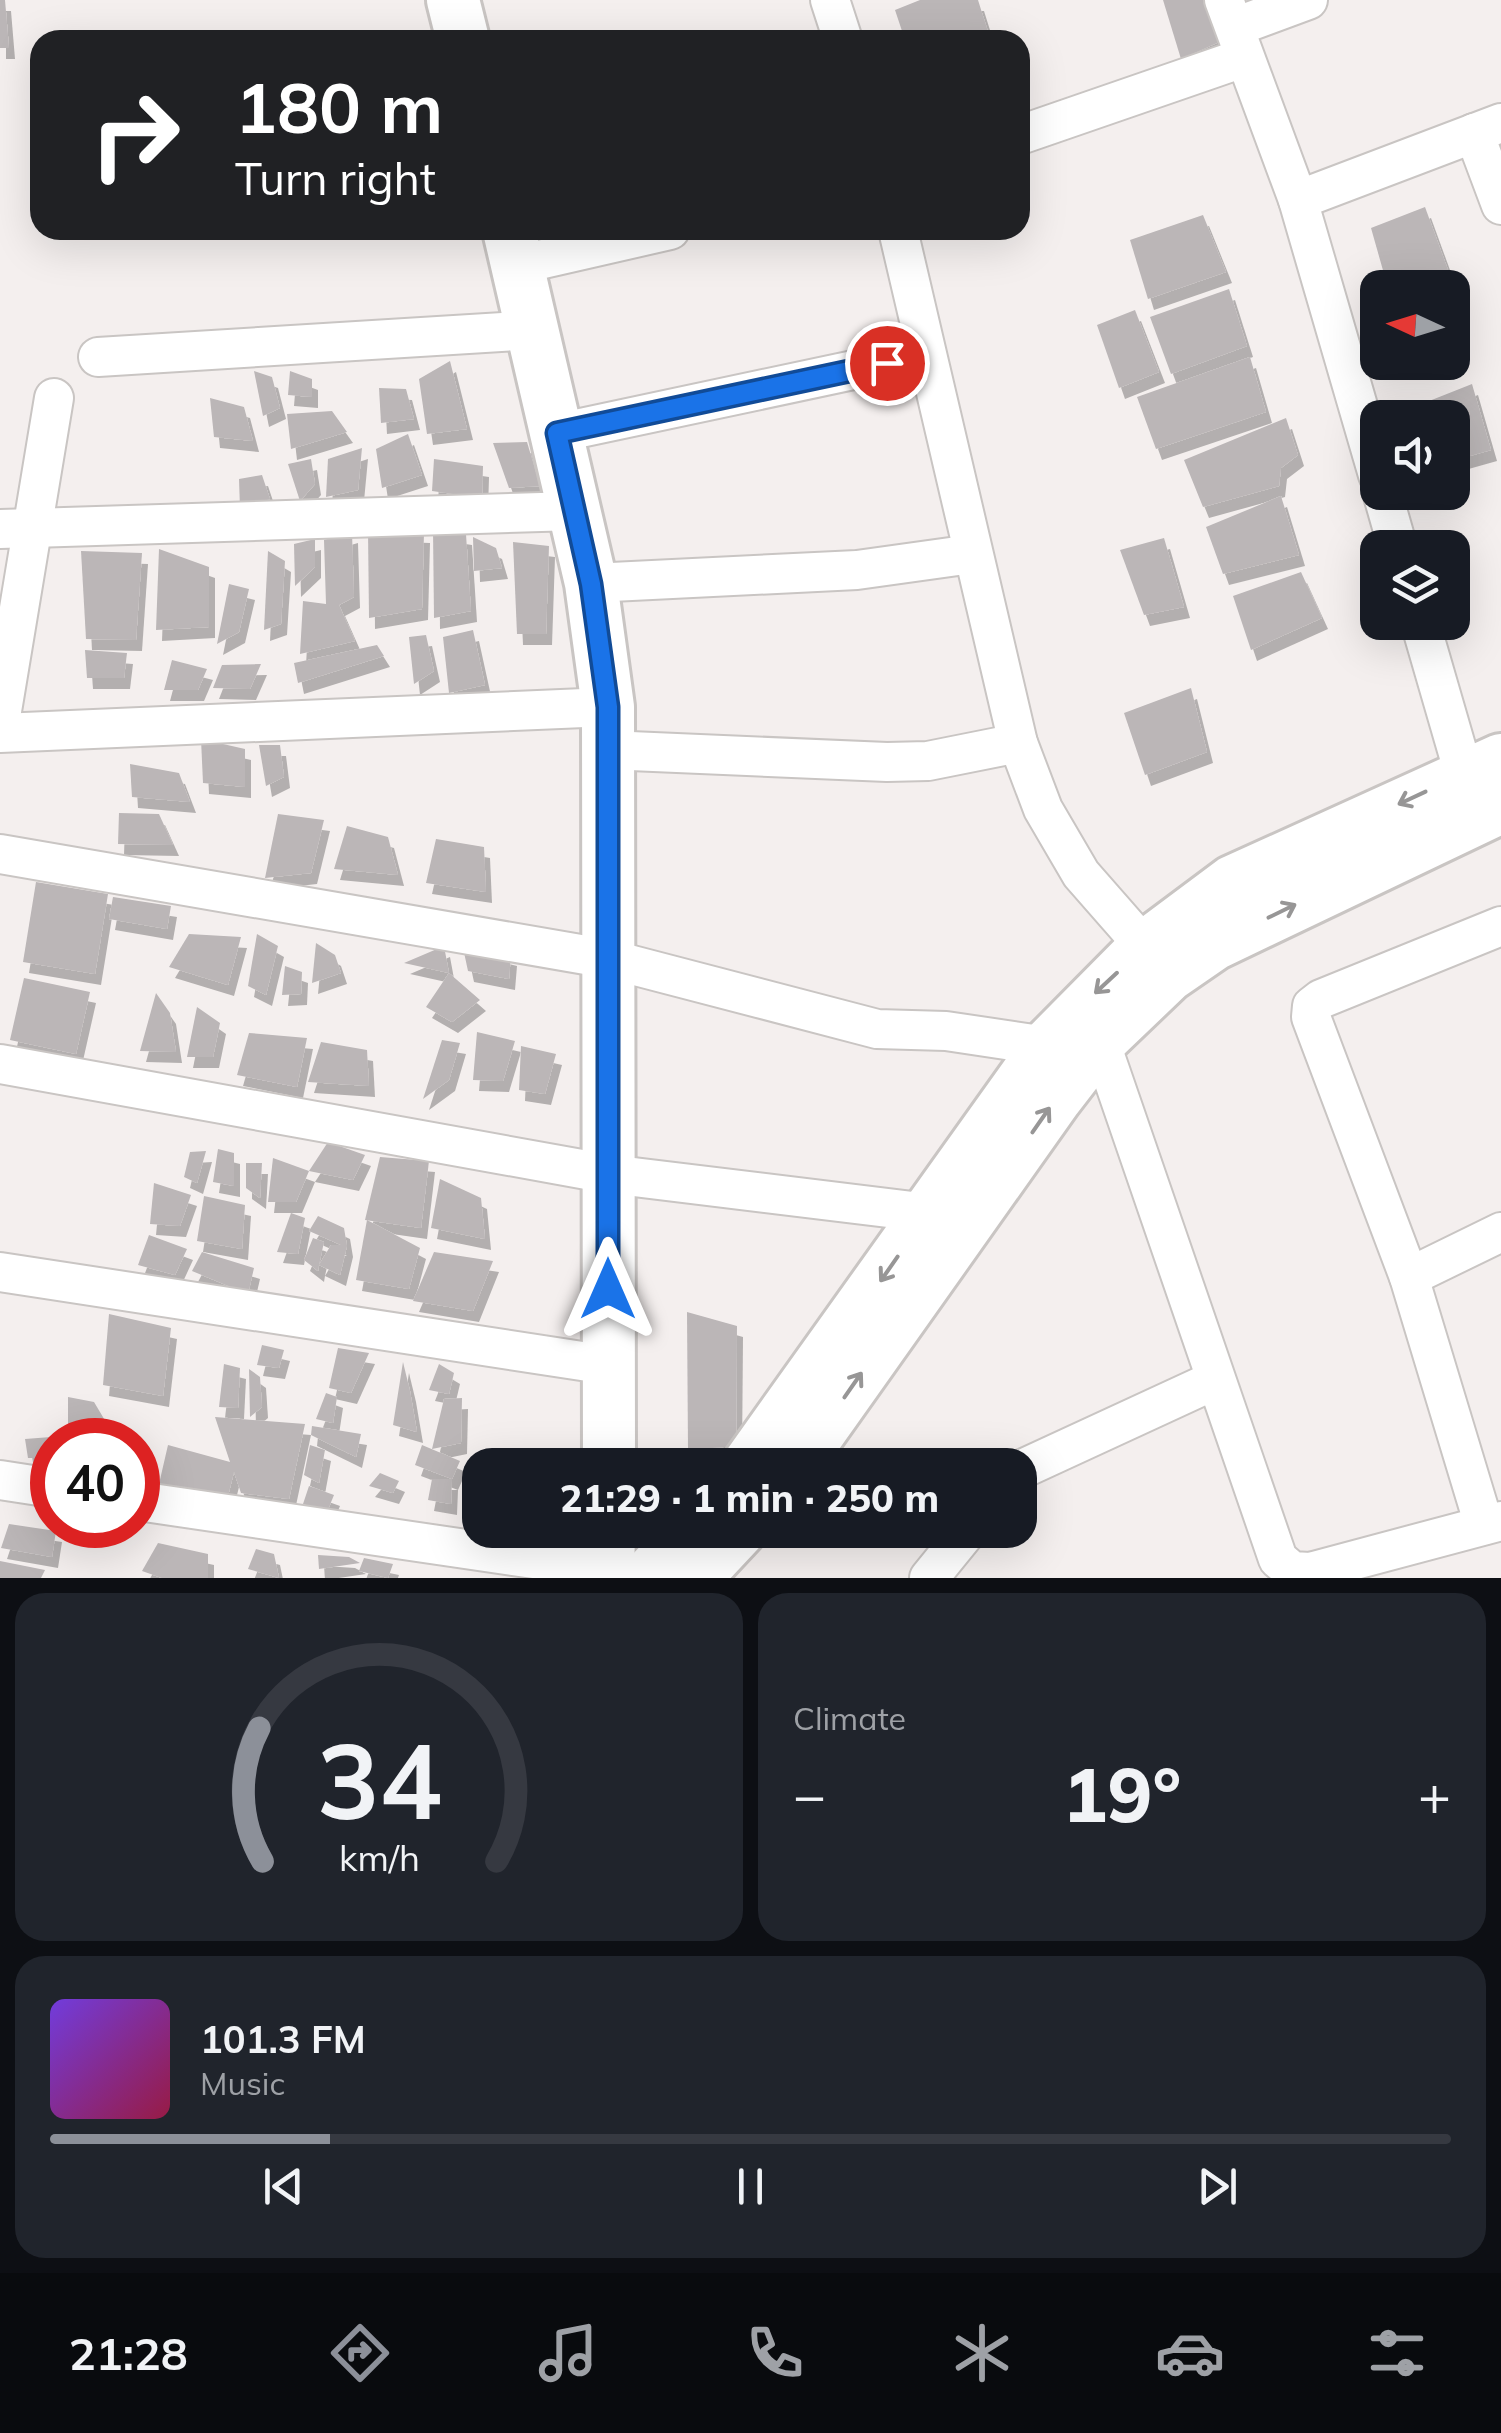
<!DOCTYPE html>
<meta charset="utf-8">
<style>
:root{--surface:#171b24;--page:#20242c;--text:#f1f3f6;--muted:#9ea1a6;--line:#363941;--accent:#8c9099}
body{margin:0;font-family:Mulish,sans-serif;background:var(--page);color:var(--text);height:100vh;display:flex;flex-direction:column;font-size:38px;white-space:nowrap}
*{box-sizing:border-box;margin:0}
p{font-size:32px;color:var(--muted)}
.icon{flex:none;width:55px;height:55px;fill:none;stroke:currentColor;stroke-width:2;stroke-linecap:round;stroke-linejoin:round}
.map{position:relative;height:1578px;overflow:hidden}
.details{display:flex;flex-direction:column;gap:15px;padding:15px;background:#0d0f14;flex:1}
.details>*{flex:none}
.top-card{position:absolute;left:30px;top:30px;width:1000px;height:210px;border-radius:30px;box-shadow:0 10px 40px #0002;background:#202124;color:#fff;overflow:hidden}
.needle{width:65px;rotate:274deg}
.buttons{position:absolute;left:1360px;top:270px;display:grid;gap:20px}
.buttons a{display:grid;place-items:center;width:110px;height:110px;border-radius:20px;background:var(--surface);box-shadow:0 10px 40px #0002;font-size:50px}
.speed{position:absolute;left:30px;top:1418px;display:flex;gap:20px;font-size:50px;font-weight:700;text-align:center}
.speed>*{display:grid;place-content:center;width:130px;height:130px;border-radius:50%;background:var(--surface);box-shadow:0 10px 40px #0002;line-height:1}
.speed .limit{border:15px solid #d22;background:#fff;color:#111}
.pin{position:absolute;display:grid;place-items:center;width:85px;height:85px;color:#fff;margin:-42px;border:5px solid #fff;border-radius:50%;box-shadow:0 2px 10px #0007}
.me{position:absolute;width:110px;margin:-55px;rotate:0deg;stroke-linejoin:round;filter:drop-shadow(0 0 8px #0008)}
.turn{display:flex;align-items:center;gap:35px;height:210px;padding:0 40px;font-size:45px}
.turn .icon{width:130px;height:130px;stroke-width:2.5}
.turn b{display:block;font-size:70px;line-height:85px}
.big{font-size:75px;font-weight:800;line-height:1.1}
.details .tile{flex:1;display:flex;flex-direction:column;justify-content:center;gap:15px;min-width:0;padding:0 35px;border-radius:30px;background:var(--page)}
.details .dial{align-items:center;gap:0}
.dial svg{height:260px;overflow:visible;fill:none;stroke:var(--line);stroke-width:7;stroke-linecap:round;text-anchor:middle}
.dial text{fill:var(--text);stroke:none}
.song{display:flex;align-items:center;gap:30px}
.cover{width:120px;height:120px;border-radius:15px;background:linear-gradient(135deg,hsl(260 70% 55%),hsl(340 70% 35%))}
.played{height:10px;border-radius:5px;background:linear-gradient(90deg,var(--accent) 20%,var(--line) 20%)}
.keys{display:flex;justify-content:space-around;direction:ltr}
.heat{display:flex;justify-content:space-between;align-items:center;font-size:55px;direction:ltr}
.details .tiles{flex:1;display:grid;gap:15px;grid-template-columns:1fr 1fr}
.tile:last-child{grid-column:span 2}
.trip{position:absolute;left:462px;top:1448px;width:575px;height:100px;border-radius:30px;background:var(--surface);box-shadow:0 10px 40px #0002;font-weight:800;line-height:100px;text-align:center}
.tab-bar{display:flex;height:160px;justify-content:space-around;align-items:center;background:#090b0e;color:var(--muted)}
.tab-bar .icon{width:70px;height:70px}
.tab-bar .active{color:var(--accent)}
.tab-bar b{font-size:45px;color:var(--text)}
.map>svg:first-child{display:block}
.building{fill:#bbb6b7;filter:url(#shadow)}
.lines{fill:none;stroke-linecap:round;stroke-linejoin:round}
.street-casing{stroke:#c9c5c3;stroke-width:42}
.secondary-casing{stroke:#c9c5c3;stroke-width:58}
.street{stroke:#fff;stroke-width:38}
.secondary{stroke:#fff;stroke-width:52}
.oneway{stroke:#979696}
.route-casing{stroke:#114b97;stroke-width:25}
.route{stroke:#1a73e8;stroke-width:18}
</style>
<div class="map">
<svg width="1501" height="1578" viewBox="0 0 1501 1578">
<defs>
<filter id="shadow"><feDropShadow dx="6" dy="11" stdDeviation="0" flood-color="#0004"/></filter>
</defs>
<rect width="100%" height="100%" fill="#f4efee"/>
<g class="building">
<path d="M 0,0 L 5,0 L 9,48 L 0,48 Z"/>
<path d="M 920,0 L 978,0 L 989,35 L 976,40 L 905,40 L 895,10 Z"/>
<path d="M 1163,0 L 1206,0 L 1219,42 L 1181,59 Z"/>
<path d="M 1425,207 L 1448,270 L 1388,288 L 1371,228 Z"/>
<path d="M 1203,215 L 1226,272 L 1148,299 L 1130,240 Z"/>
<path d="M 1229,289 L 1247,346 L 1171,374 L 1150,317 Z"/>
<path d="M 1135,310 L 1159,372 L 1119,388 L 1097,325 Z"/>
<path d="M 1250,357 L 1266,412 L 1156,449 L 1137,397 Z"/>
<path d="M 450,361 L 467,429 L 427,434 L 419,379 Z"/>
<path d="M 254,371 L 272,377 L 280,408 L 263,416 Z"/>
<path d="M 290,371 L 312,379 L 312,397 L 288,395 Z"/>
<path d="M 1472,384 L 1491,450 L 1452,461 L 1452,418 L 1423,418 L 1419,405 Z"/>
<path d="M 379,388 L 406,389 L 414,419 L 381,423 Z"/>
<path d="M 210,398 L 244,407 L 253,441 L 214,437 Z"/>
<path d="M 332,411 L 347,432 L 291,449 L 287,414 Z"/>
<path d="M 1286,418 L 1298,455 L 1281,468 L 1279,486 L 1203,507 L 1184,460 Z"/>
<path d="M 408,434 L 422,475 L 382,488 L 376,449 Z"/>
<path d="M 527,442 L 540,486 L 509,488 L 493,443 Z"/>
<path d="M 362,448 L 358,490 L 326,497 L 328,459 Z"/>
<path d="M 311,459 L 315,484 L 300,501 L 288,464 Z"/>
<path d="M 434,459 L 483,466 L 482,498 L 432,491 Z"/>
<path d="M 262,475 L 270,499 L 240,509 L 239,479 Z"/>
<path d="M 1281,496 L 1299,555 L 1223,574 L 1206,527 Z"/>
<path d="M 433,529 L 466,534 L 471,611 L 434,618 Z"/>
<path d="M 368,530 L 424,532 L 422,609 L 369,618 Z"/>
<path d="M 352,532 L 354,597 L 339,605 L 355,641 L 300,654 L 303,601 L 326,604 L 324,540 Z"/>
<path d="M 473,537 L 496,548 L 502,568 L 474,571 Z"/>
<path d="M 1164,538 L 1184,607 L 1144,615 L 1120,550 Z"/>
<path d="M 315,539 L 315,567 L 295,586 L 294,544 Z"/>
<path d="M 513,542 L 549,546 L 546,634 L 517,634 Z"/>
<path d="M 159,549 L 209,567 L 209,627 L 156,630 Z"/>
<path d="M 81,551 L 142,553 L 136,640 L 86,639 Z"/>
<path d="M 268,551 L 285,561 L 281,624 L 264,630 Z"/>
<path d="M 1301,572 L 1322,618 L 1251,650 L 1233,596 Z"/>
<path d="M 229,584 L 249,589 L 239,632 L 217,644 Z"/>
<path d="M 473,630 L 485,685 L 449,693 L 443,637 Z"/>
<path d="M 426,635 L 434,671 L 414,684 L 409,637 Z"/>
<path d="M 377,645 L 384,656 L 298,683 L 294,663 Z"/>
<path d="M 85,650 L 127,653 L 124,678 L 87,678 Z"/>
<path d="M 172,660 L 207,669 L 198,690 L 164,690 Z"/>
<path d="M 261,664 L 250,689 L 213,688 L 222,665 Z"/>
<path d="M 1191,688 L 1207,752 L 1145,775 L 1124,713 Z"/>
<path d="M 201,739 L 245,749 L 245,787 L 203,783 Z"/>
<path d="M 259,745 L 280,745 L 284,777 L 266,786 Z"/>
<path d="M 130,764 L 179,773 L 190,802 L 132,797 Z"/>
<path d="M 119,813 L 159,814 L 173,845 L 118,844 Z"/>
<path d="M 278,814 L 324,820 L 311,873 L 265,878 Z"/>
<path d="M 347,826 L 388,837 L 398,875 L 334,869 Z"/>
<path d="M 436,839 L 484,847 L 486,892 L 426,883 Z"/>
<path d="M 36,882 L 108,894 L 95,974 L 23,962 Z"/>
<path d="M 113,897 L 171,906 L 167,929 L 109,919 Z"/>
<path d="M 189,934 L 241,937 L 228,985 L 169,967 Z"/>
<path d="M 257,934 L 278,946 L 266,995 L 248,986 Z"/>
<path d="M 316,943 L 335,955 L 341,973 L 312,983 Z"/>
<path d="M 462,943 L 511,955 L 509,979 L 468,971 Z"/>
<path d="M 444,946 L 449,973 L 480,1000 L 452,1022 L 426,1007 L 449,973 L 404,963 Z"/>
<path d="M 285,966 L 302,972 L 301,994 L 282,995 Z"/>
<path d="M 24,978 L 90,992 L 76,1054 L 10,1040 Z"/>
<path d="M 156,993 L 170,1013 L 176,1052 L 140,1051 Z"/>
<path d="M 197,1007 L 220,1023 L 213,1057 L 187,1057 Z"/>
<path d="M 477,1032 L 515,1041 L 503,1081 L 473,1080 Z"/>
<path d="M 249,1033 L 307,1038 L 297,1087 L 237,1075 Z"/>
<path d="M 442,1040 L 460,1043 L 449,1080 L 423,1099 Z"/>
<path d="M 321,1042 L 367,1050 L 369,1086 L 308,1082 Z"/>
<path d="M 521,1046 L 556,1054 L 545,1094 L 519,1090 Z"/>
<path d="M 328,1142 L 365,1155 L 353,1180 L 309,1171 Z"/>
<path d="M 218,1149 L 234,1153 L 234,1186 L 213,1182 Z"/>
<path d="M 206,1151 L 197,1183 L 184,1177 L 190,1152 Z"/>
<path d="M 380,1157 L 429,1161 L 421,1228 L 365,1220 Z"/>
<path d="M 273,1158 L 309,1171 L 296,1202 L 268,1202 Z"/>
<path d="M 246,1163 L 262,1163 L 260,1198 L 246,1188 Z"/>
<path d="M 440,1179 L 481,1198 L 485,1239 L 431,1228 Z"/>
<path d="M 154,1183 L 191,1195 L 180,1226 L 150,1224 Z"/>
<path d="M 204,1196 L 245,1205 L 242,1249 L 197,1241 Z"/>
<path d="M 291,1213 L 305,1218 L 298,1254 L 277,1252 Z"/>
<path d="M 318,1216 L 344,1228 L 347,1246 L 340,1275 L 319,1265 L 318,1271 L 304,1260 L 313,1238 L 324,1242 L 319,1265 L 331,1245 L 341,1245 L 309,1231 Z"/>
<path d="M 367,1220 L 420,1248 L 409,1289 L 356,1280 Z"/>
<path d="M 149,1235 L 187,1249 L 175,1275 L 138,1265 Z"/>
<path d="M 202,1252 L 254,1268 L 248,1294 L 192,1271 Z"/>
<path d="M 434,1252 L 493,1261 L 473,1311 L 413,1301 Z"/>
<path d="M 687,1312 L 737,1326 L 736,1446 L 688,1450 Z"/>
<path d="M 109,1314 L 171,1328 L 163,1396 L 103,1385 Z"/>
<path d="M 262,1345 L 284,1350 L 279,1368 L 257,1365 Z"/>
<path d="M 338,1348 L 369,1353 L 351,1393 L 329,1388 Z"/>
<path d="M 403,1362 L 410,1391 L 417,1432 L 393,1425 Z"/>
<path d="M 224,1364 L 240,1368 L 238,1408 L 219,1407 Z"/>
<path d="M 439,1364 L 454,1373 L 449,1394 L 429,1390 Z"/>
<path d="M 249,1369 L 260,1377 L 262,1407 L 250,1417 Z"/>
<path d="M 326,1393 L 337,1397 L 333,1423 L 316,1419 Z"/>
<path d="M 68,1397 L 94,1402 L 116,1439 L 68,1438 Z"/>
<path d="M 462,1398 L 461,1443 L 432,1449 L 444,1399 Z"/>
<path d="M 215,1417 L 305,1424 L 289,1499 L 241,1493 L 234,1472 L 227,1500 L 159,1484 L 168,1445 L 230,1462 Z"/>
<path d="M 312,1426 L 361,1434 L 356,1457 L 311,1435 Z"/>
<path d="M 51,1437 L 45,1458 L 28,1458 L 25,1439 Z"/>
<path d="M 310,1445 L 325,1450 L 319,1483 L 304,1475 Z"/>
<path d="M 422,1445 L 460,1461 L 452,1479 L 451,1504 L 428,1500 L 432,1479 L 452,1479 L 415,1465 Z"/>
<path d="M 380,1473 L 399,1481 L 393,1493 L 369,1486 Z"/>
<path d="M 309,1486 L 334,1495 L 327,1512 L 303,1504 Z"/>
<path d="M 9,1524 L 56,1531 L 52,1557 L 1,1548 Z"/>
<path d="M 158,1543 L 208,1554 L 208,1578 L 162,1578 L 142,1571 Z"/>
<path d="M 256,1549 L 274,1554 L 279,1578 L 248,1569 Z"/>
<path d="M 318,1555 L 349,1557 L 360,1563 L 319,1569 Z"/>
<path d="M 364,1558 L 393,1564 L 388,1578 L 359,1571 Z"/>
<path d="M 0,1561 L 45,1570 L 41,1578 L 0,1578 Z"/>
</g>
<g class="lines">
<defs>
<g id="street">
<path d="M 830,0 L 843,40"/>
<path d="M 1224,0 L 1298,200 L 1378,475"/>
<path d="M 1235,27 L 1308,0"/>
<path d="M 1474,133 L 1501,205"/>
<path d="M 1020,135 L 1243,58"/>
<path d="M 1298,200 L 1501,123"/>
<path d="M 898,230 L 1018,743 L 1043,809 L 1081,874 L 1145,947"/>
<path d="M 517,265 L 670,230"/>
<path d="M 98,357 L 533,330"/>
<path d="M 557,433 L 924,355"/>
<path d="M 1382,492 L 1398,548"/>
<path d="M 0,529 L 575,511"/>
<path d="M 591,583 L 857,570 L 972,554"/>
<path d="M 1420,622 L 1471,798"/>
<path d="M 0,723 L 54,398"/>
<path d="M 0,733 L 608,707"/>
<path d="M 607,750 L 887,762 L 928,761 L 1018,743"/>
<path d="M 0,854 L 609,959 L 877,1029 L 946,1031 L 1047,1046"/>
<path d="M 1100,1041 L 1278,1559 L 1292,1571 L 1310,1572 L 1501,1521"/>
<path d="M 0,1064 L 609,1174 L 929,1213"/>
<path d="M 0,1272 L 608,1365"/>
<path d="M 1409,1277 L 1501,1232"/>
<path d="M 1020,1470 L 1215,1380"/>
<path d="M 0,1480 L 52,1488"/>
<path d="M 138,1501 L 609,1570"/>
<path d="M 1484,1525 L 1409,1277 L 1311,1017 L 1312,1006 L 1321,999 L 1501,926"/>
<path d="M 929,1578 L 968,1530"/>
</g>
<g id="secondary">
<path d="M 453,0 L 463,40"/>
<path d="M 509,230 L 591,583 L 608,707 L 609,1465"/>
<path d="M 748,1465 L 1047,1046 L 1145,947 L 1232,882 L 1501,760"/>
<path d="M 796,1465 L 1056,1098 L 1100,1041 L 1169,975 L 1214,944 L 1501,807"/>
<path d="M 608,1578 L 609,1530"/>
<path d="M 646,1578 L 691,1530"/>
<path d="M 695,1578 L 740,1530"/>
</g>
</defs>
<use href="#street" class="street-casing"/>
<use href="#secondary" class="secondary-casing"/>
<use href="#street" class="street"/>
<use href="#secondary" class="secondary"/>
</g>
<defs><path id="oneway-shaft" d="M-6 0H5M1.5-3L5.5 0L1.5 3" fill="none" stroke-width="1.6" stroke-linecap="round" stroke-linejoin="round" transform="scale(2.5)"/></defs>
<g class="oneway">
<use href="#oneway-shaft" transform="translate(1412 798) rotate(155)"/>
<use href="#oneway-shaft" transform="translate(1282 911) rotate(-26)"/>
<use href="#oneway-shaft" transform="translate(1106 983) rotate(137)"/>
<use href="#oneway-shaft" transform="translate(1041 1120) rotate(-55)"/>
<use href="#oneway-shaft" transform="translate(889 1269) rotate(125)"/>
<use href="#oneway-shaft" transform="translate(853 1385) rotate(-55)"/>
</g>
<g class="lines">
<defs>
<path id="route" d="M 608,1289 L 608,707 L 591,584 L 557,433 L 887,363"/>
</defs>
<use href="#route" class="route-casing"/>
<use href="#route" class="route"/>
</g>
</svg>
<div class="buttons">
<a><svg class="needle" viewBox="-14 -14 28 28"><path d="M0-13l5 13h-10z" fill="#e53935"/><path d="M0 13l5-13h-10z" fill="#9ea1a6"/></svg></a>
<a><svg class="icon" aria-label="sound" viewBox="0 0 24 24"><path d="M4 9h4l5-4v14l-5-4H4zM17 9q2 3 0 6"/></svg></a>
<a><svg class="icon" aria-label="layers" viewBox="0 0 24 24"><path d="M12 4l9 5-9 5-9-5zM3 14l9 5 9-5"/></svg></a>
</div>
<div class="speed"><div class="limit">40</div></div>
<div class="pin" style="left:887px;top:363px;background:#d93025"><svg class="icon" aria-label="arrive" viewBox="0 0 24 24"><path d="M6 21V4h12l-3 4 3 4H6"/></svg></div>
<svg class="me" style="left:608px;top:1289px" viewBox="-20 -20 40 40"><path d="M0-17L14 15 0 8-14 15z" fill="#1a73e8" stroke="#fff" stroke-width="4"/></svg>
<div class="trip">21:29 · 1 min · 250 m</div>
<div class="top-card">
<div class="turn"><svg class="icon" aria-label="right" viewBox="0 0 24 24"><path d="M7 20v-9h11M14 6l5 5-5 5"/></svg><div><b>180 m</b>Turn right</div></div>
</div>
</div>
<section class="details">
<div class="tiles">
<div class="tile dial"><svg viewBox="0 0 100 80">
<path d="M14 69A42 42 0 1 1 86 69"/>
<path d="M14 69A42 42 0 0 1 13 28" stroke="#8c9099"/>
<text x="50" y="56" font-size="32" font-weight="700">34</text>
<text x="50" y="72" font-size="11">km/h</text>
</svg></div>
<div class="tile"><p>Climate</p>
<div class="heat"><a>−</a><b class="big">19°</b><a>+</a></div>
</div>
<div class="tile">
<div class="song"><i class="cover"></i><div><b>101.3 FM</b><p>Music</p></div></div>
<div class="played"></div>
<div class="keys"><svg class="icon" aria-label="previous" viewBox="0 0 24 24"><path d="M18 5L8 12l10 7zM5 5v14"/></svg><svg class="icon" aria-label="pause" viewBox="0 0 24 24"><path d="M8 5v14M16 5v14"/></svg><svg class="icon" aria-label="next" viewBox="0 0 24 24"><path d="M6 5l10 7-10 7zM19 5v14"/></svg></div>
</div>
</div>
</section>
<nav class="tab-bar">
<b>21:28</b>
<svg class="icon active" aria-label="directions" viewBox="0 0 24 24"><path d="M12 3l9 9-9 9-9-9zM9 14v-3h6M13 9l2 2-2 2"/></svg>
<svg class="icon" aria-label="music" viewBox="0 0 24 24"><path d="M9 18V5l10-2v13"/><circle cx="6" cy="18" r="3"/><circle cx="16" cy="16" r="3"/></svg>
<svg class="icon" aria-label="phone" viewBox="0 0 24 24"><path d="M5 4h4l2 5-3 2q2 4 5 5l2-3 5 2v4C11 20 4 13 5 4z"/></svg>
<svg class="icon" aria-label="climate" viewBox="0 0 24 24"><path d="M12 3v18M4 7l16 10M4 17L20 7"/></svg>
<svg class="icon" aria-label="car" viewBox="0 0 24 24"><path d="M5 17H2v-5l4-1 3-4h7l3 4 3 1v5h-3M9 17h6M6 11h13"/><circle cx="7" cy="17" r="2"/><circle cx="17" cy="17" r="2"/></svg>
<svg class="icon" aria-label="filters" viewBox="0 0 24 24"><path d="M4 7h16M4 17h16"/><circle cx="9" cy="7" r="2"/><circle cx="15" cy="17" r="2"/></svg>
</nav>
